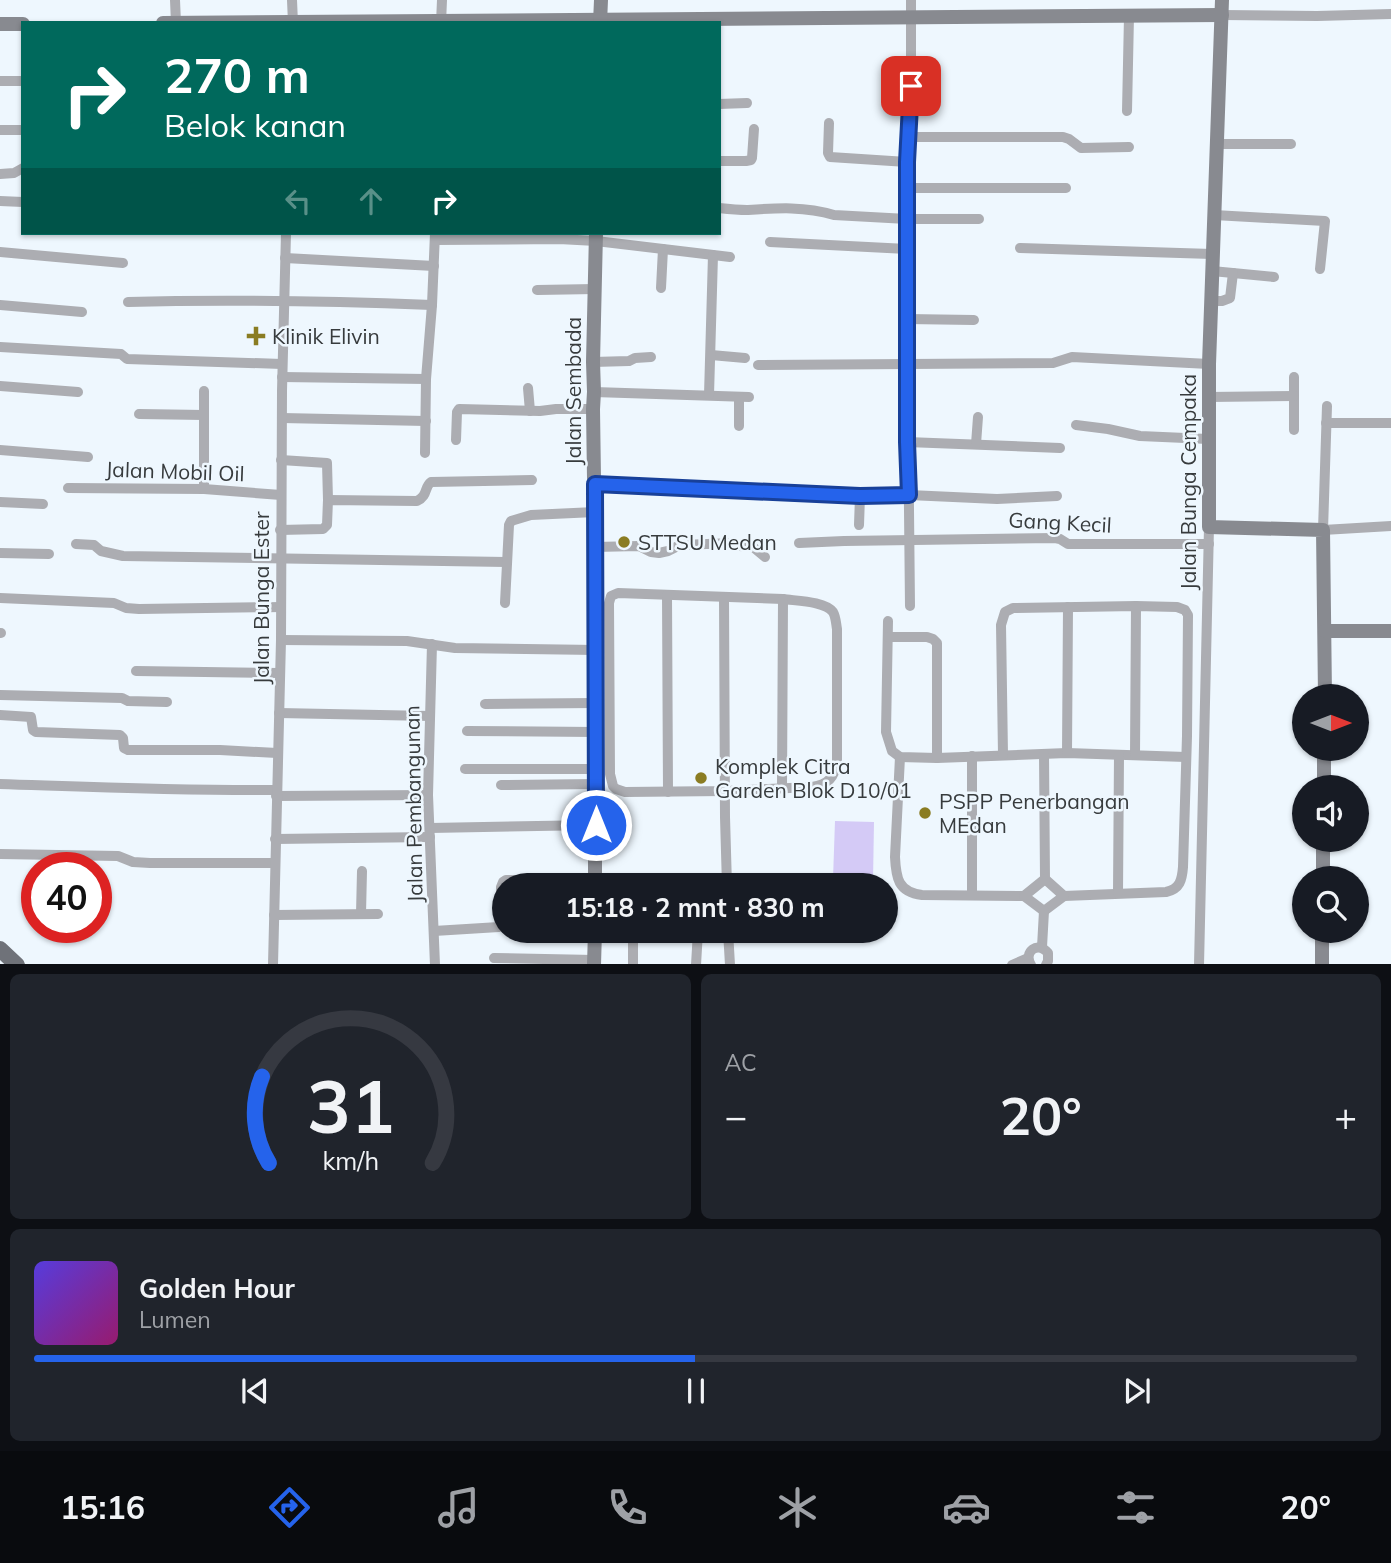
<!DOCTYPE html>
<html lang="id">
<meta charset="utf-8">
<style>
:root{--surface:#171b24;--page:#20242c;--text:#f1f3f6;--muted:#9ea1a6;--line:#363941;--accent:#2563eb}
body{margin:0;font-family:Mulish,sans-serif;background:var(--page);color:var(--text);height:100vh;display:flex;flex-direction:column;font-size:26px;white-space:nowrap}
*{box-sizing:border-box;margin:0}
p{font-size:23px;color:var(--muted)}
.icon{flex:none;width:38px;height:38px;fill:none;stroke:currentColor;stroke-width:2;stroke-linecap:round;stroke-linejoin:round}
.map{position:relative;height:964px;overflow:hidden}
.drawer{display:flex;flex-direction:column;gap:10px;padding:10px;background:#0d0f14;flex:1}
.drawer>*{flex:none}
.hud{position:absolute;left:21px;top:21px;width:700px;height:214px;border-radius:0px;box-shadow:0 2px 5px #0004;background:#00695c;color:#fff;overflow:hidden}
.needle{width:46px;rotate:90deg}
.buttons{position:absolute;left:1292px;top:684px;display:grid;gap:14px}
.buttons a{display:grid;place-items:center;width:77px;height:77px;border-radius:50%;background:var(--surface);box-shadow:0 2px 5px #0004;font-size:35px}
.speed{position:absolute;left:21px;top:852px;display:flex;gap:14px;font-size:35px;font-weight:700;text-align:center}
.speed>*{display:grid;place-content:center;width:91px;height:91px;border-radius:50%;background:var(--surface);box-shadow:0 2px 5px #0004;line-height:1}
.speed .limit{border:10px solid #d22;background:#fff;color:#111}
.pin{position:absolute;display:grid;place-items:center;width:60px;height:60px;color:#fff;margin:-30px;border-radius:14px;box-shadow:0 4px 10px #0006}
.me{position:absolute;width:77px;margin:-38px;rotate:0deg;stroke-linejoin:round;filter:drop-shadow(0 0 5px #0008)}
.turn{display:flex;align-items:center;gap:24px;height:147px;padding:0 28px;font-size:32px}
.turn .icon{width:91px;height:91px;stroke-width:2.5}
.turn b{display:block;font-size:49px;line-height:60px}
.lanes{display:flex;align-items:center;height:66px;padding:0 28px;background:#0003;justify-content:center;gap:35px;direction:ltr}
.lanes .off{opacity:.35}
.big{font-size:52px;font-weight:700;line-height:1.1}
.drawer .widget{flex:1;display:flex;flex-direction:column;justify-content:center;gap:10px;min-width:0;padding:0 24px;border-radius:10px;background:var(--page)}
.drawer .dial{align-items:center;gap:0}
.dial svg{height:182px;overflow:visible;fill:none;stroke:var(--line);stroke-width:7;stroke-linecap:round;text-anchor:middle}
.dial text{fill:var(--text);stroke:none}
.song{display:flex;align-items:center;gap:21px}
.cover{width:84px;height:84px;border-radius:10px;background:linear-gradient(135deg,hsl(250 70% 55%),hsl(320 70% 35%))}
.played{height:7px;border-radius:4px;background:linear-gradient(90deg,var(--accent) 50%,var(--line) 50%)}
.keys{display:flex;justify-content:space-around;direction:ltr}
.heat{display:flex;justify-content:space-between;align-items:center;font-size:38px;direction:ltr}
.drawer .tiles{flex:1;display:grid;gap:10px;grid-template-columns:1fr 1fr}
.widget:last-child{grid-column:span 2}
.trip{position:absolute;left:492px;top:873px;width:406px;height:70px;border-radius:35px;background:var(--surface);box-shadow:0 2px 5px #0004;font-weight:700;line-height:70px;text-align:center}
.tabs{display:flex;height:112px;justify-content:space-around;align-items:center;background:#090b0e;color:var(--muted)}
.tabs .icon{width:49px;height:49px}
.tabs .on{color:var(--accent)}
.tabs b{font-size:32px;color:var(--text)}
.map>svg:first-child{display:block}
.green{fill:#d4caf6}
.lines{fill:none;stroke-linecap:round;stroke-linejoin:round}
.street{stroke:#acadb2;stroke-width:10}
.secondary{stroke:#888a90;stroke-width:14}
.primary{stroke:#6f7279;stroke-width:16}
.route-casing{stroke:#184099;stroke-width:18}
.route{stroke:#2563eb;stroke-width:12}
.poi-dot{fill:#8a7c22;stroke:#eef7fe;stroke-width:2.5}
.labels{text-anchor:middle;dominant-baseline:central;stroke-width:5;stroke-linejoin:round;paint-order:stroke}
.poi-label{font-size:21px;fill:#373b3d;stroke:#eef7fe;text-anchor:start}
.street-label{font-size:21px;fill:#373b3d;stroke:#eef7fe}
</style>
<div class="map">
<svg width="1391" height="965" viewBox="0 0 1391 965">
<rect width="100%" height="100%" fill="#eef7fe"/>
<path class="green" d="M 835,821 L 874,822 L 873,881 L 833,879 Z"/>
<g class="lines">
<g class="street">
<path d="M 175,0 L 176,23"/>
<path d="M 292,0 L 293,23"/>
<path d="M 1222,15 L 1317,16 L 1391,14"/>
<path d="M 441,23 L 442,0"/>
<path d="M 0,81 L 23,81"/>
<path d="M 719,104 L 747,103"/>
<path d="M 1127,111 L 1129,16"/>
<path d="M 829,123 L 828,153 L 830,157 L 907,162"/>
<path d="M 0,130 L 23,130"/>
<path d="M 908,137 L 1063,137 L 1069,139 L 1081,148 L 1129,147"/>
<path d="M 1216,144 L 1291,144"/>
<path d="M 719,161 L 746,161 L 751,160 L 752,158 L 754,129"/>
<path d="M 0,174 L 14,173 L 23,168"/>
<path d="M 907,188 L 1066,188"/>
<path d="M 0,201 L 23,202"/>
<path d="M 719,208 C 728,209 738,210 747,210 C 777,208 805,206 834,215 L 907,219 L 979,219"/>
<path d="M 1214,215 L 1325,221 L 1320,269"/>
<path d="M 435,240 L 559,239 L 596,241 L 730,257"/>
<path d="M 770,242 L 907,249"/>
<path d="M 1020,248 L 1212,254"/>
<path d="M 0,252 L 123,263"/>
<path d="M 285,258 L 434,266"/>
<path d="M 1212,271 L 1274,277"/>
<path d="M 661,288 L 663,249"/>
<path d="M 537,290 L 595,289"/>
<path d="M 1211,301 L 1222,301 L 1230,298 L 1233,273"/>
<path d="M 128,302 C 230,299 330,301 432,305"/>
<path d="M 0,305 L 82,312"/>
<path d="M 907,319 L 974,320"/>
<path d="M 0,347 L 121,354 L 127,359 L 282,364"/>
<path d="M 711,355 L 745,358"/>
<path d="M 593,362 L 629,361 L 635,358 L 651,357"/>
<path d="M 758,365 L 1053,363 L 1072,357 L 1209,364"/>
<path d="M 282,377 L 426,379"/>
<path d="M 1294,377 L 1294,430"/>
<path d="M 0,386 L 78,392"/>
<path d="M 528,388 L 530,411"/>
<path d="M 594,392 L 749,397"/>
<path d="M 709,395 L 713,255"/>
<path d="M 739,397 L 739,426"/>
<path d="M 1209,397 L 1294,396"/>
<path d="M 1327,406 L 1323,530 L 1391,526"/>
<path d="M 139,414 L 204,415"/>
<path d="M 282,418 L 426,421"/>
<path d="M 1326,423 L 1391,423"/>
<path d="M 1076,425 L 1108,429 L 1140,436 L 1208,439"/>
<path d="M 456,440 L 457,412 L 459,409 L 540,411 L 556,409 L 593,409"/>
<path d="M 907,442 L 1060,448"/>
<path d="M 976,444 L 978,417"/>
<path d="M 0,450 L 88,457"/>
<path d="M 425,453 L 426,379 L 432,305 L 435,233"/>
<path d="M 281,460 L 327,463 L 328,500"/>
<path d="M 595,484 L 860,496 L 909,495 L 997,499 L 1057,496"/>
<path d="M 68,488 L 204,489 L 281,495"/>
<path d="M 204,489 L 204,391"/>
<path d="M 0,502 L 43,504"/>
<path d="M 859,525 L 860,496"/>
<path d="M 280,530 L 323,529 L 327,525 L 328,500 L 417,501 C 428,496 424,487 431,482 L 532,480"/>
<path d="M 799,543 L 844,541 L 1055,538 L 1060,539 L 1068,544 L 1209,544"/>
<path d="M 76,544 L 94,545 L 101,551 L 123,556 L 506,562"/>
<path d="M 595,547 L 639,546 L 651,552 L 659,553 L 668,551 L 680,545 L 734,543 L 740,546 L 753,547 L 765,557"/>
<path d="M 0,553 L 49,554"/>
<path d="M 618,593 L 783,599 C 796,601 825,601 833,612 C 836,617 836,624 837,629 L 837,761 C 835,777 828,785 812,787 L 725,791 L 625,792 L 616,789 L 613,786 L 610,774 L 609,603 L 611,596 Z"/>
<path d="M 667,595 L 668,792"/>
<path d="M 724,597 L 725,817 L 727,886"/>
<path d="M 0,598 L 114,603 L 126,608 L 139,609 L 281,607"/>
<path d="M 505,603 L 509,525 L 511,521 L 531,515 L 595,512"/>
<path d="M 910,606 L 907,319 L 907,162 L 911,86 L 911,0"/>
<path d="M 888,621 L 886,732 L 892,751 L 900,757 L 937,758 L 1067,753 L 1186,757"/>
<path d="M 0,633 L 1,633"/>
<path d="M 888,637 L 927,637 L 933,639 L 937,643 L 937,758"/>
<path d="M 281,640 L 407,641 L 455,648 L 596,650"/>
<path d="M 432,644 L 428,795 L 435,965"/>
<path d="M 136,671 L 280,673"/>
<path d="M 0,695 L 122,698 L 128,701 L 167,702"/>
<path d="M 485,704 L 594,703"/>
<path d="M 279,713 L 430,716"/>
<path d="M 0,715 L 31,717 L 33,730 L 36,732 L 120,735 L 123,738 L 124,748 L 128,750 L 220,750 L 277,753"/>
<path d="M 467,731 L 595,732"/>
<path d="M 1067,753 L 1068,607"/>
<path d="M 1003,755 L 1001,625 L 1005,612 L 1013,608 L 1136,606 L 1177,607 L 1185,610 L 1188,615 L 1187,736 L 1183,867 C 1182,880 1180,889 1166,892 L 1064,896"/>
<path d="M 1135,755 L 1136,606"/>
<path d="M 900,757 L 895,857 C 896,878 898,892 922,895 L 1024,896"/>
<path d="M 465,769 L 595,769"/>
<path d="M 0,784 C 92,787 184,791 276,790"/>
<path d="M 501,785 L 595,784"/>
<path d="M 782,787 L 783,599"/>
<path d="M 276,796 L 428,795"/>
<path d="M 430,828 L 596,825"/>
<path d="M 275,839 L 430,837"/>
<path d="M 0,854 L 118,856 L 133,862 L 150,863 L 275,863"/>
<path d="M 1118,893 L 1119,755"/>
<path d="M 972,895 L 972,756"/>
<path d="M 1044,911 L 1064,896 L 1045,879 L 1044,754"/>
<path d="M 1044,911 L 1024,896 L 1045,879"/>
<path d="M 361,914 L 362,871"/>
<path d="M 274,915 L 378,914"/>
<path d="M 434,931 L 499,927 L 501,923 L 501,887 L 503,882 L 506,880 L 595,882"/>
<path d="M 728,931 L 730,965"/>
<path d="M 1042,947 L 1044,911"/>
<path d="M 494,958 L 594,960"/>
<path d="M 273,965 L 281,640 L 282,391 L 286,233"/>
<path d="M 633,965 L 633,931"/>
<path d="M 696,965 L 698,931"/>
<path d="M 1012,965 L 1028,958"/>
<path d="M 1031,965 C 1023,951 1038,941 1048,953 L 1048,961 L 1046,965"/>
<path d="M 1199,965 L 1209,527"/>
</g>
<g class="secondary">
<path d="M 1222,0 L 1209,364 L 1209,527 L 1323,530 L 1325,696"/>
<path d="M 163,23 L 1222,15"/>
<path d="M 600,23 L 601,0"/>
<path d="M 0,24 L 23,24"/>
<path d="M 1325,631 L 1391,631"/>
<path d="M 1324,788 L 1324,749"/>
<path d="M 1323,878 L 1323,840"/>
<path d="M 595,886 L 595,547 L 593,409 L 594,392 L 593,362 L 596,233"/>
<path d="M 594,965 L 595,931"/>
<path d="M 1322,965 L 1322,931"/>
</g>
<path class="primary" d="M 0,949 L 17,965"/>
</g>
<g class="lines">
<defs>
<path id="route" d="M 596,825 L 595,484 L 860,496 L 909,495 L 907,442 L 907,162 L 911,86"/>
</defs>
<use href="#route" class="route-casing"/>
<use href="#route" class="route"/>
</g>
<g class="poi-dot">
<path d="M252.5 325.5h7v7h7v7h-7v7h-7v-7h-7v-7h7z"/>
<circle cx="624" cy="542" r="7"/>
<circle cx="701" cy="778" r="7"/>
<circle cx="925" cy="813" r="7"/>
</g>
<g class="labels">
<g class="poi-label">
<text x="272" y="336">Klinik Elivin</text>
<text x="638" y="542">STTSU Medan</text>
<text x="715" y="766">Komplek Citra<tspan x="715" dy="24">Garden Blok D10/01</tspan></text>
<text x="939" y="801">PSPP Penerbangan<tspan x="939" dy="24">MEdan</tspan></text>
</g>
<g class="street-label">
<text transform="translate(573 391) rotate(-90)">Jalan Sembada</text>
<text transform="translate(175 471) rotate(2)">Jalan Mobil Oil</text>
<text transform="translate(1188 482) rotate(-90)">Jalan Bunga Cempaka</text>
<text transform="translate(1060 522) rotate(3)">Gang Kecil</text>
<text transform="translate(261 598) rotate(-90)">Jalan Bunga Ester</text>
<text transform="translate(413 804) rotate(-91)">Jalan Pembangunan</text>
</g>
</g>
</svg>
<div class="buttons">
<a><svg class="needle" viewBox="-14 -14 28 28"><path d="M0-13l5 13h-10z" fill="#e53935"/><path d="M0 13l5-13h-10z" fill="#9ea1a6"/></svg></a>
<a><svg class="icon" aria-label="sound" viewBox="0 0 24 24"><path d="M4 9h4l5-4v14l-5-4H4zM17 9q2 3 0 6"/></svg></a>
<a><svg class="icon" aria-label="search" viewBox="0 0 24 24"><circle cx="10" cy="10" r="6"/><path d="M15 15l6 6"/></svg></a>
</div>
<div class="speed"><div class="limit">40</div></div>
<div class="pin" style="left:911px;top:86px;background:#d93025"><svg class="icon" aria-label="arrive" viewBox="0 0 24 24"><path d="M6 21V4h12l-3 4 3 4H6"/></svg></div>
<svg class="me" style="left:596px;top:825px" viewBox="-20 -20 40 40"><circle r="17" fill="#2563eb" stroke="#fff" stroke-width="3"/><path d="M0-11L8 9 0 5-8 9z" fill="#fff"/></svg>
<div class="trip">15:18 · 2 mnt · 830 m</div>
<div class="hud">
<div class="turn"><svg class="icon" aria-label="right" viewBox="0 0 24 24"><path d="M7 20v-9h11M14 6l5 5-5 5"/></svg><div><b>270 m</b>Belok kanan</div></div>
<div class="lanes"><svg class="icon off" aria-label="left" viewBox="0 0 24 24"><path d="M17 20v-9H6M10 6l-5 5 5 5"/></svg><svg class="icon off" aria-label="ahead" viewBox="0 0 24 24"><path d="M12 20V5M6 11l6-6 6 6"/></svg><svg class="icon" aria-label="right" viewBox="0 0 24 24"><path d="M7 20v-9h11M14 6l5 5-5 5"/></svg></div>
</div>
</div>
<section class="drawer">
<div class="tiles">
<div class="widget dial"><svg viewBox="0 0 100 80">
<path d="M14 69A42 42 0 1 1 86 69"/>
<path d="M14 69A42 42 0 0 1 11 31" stroke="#2563eb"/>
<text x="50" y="56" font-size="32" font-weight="700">31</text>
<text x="50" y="72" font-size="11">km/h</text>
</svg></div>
<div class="widget"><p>AC</p>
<div class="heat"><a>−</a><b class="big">20°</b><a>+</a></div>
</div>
<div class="widget">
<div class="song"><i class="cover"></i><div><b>Golden Hour</b><p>Lumen</p></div></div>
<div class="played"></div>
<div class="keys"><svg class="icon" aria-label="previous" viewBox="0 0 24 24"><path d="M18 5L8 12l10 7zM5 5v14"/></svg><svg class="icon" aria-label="pause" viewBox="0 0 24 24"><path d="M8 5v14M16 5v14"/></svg><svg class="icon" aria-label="next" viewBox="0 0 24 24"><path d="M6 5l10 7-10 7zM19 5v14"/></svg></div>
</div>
</div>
</section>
<nav class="tabs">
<b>15:16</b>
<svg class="icon on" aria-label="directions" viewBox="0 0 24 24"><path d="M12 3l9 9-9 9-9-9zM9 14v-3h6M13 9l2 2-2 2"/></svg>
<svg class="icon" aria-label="music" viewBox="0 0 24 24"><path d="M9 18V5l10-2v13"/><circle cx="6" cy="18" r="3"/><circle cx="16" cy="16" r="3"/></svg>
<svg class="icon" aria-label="phone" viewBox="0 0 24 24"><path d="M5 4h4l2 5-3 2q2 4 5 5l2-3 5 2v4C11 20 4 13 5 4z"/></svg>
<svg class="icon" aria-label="climate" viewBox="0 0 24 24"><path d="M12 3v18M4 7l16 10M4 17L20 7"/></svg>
<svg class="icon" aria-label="car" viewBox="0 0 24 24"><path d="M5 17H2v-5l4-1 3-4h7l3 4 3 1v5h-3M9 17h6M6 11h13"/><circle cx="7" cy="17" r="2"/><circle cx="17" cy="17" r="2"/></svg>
<svg class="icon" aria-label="filters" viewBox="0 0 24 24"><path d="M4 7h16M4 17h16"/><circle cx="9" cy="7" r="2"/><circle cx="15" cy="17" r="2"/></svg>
<b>20°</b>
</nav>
